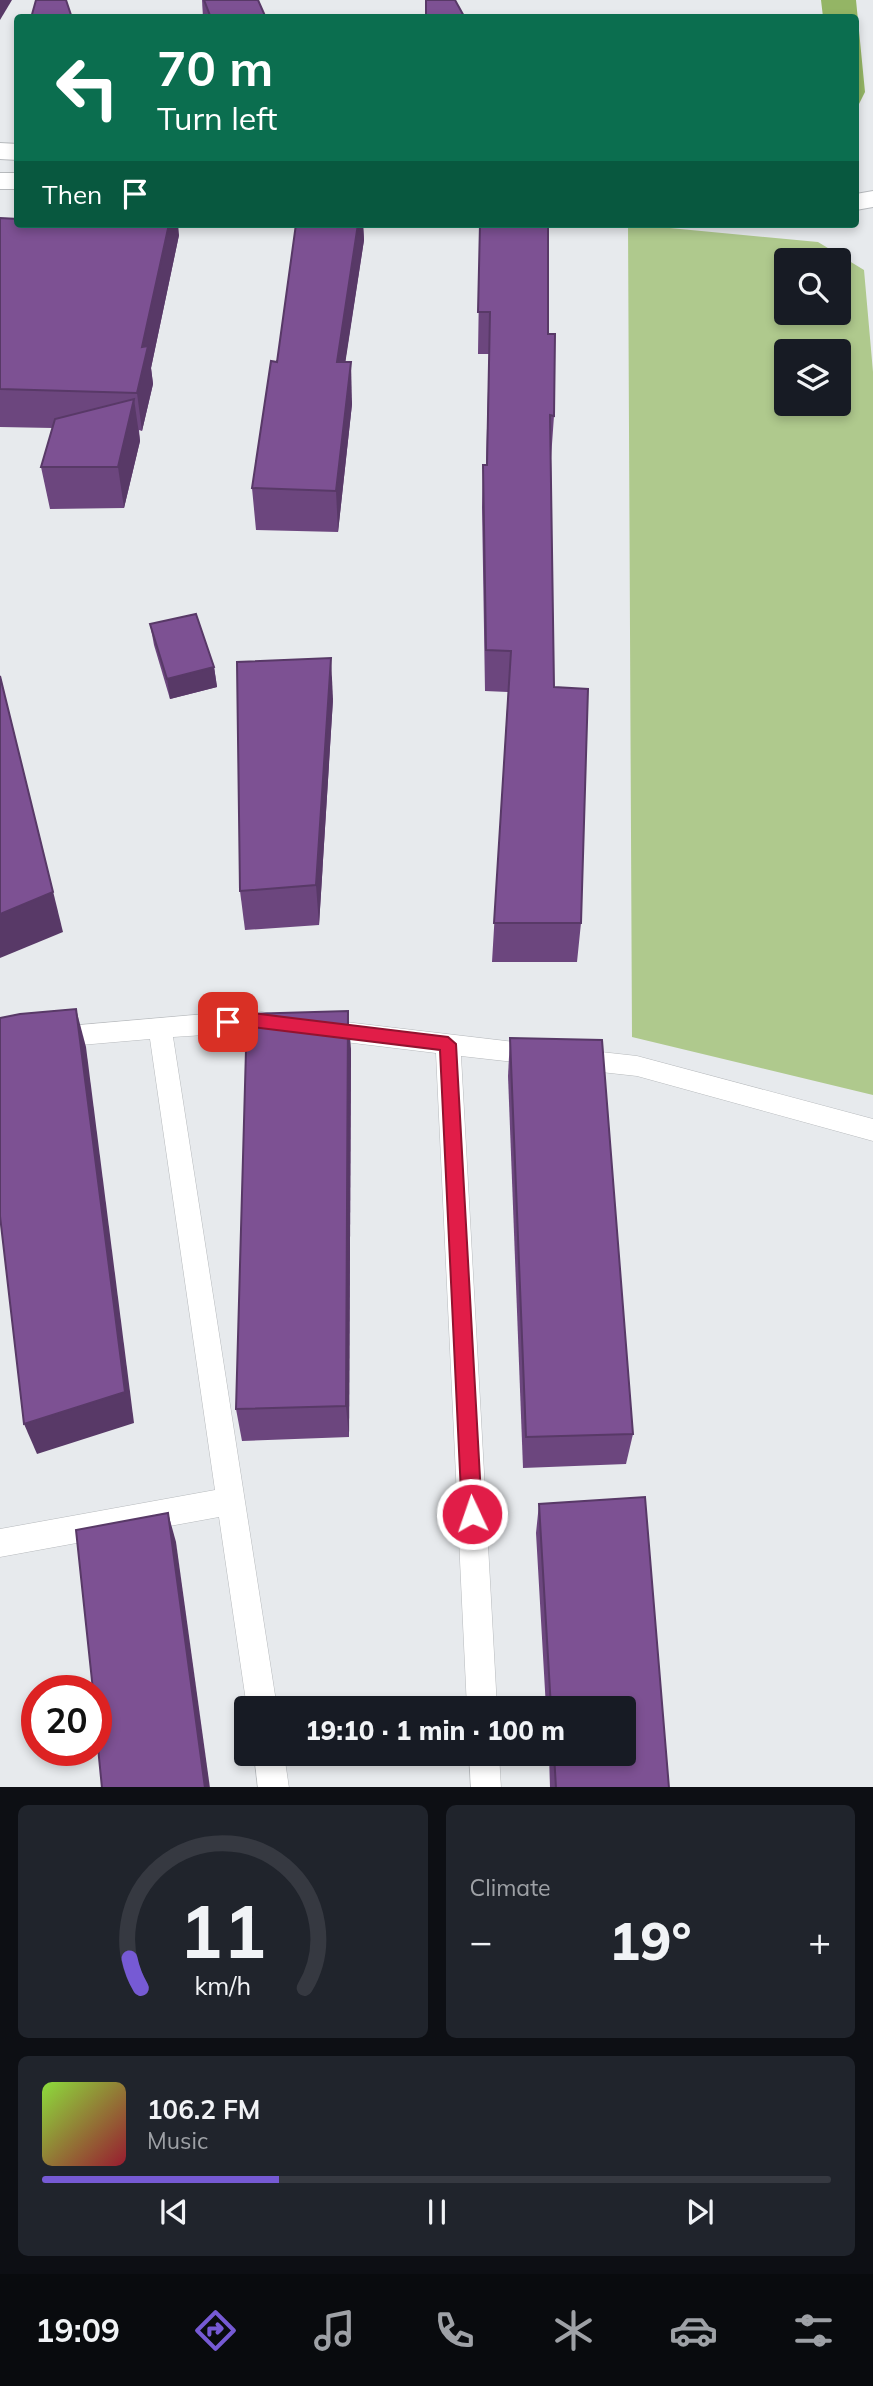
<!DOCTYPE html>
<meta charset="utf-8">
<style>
:root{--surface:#171b24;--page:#20242c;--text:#f1f3f6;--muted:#9ea1a6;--line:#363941;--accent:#765ad4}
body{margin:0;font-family:Mulish,sans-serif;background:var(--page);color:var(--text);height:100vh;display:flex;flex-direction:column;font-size:26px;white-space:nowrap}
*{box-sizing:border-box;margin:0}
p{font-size:23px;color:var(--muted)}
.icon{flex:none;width:38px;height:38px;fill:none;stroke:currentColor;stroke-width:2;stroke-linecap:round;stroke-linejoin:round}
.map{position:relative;height:1787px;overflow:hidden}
.drawer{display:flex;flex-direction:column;gap:18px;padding:18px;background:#0d0f14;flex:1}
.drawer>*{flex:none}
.guide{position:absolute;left:14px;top:14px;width:845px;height:214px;border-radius:7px;box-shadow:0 4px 10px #0003;background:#0b6e4f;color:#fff;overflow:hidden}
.controls{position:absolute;left:774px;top:248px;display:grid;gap:14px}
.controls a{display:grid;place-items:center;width:77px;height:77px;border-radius:7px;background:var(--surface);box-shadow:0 4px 10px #0003;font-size:35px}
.speed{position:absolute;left:21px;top:1675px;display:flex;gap:14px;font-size:35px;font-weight:700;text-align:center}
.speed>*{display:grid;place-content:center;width:91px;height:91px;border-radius:50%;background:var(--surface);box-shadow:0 4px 10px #0003;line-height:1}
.speed .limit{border:10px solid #d22;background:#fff;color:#111}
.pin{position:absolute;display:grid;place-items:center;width:60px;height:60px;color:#fff;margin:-30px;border-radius:14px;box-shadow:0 4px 10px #0006}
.me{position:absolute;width:77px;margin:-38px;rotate:357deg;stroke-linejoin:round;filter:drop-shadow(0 0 5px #0008)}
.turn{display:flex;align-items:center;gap:24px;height:147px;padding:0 28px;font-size:32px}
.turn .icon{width:91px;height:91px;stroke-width:2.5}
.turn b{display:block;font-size:49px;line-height:60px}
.then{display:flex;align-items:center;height:66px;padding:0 28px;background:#0003;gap:14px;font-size:26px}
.big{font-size:52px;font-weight:800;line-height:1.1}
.drawer .card{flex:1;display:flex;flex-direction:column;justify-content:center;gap:10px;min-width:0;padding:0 24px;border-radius:10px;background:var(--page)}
.drawer .dial{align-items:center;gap:0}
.dial svg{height:182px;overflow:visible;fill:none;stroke:var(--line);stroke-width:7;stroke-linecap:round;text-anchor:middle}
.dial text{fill:var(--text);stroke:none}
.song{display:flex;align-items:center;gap:21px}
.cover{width:84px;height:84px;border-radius:10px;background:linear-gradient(135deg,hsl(90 70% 55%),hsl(350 70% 35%))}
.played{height:7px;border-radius:4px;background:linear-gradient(90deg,var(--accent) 30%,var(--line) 30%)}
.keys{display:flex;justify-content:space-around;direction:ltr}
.heat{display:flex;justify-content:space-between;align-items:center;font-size:38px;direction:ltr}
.drawer .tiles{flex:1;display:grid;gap:18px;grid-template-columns:1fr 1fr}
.card:last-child{grid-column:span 2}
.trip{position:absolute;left:234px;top:1696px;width:402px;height:70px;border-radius:7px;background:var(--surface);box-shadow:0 4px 10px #0003;font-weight:800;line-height:70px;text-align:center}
.dock{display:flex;height:112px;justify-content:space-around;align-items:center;background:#090b0e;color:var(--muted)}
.dock .icon{width:49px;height:49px}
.dock .on{color:var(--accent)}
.dock b{font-size:32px;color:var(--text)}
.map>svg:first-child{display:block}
.green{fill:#afc98d;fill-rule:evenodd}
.forest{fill:#94b565}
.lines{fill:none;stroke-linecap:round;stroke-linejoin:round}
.service-casing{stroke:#b7babd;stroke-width:1}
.secondary-casing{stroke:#b7babd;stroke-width:2}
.service{fill:#fff;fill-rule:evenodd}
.secondary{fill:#fff;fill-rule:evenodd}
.wall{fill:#6c467e}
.shaded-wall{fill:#583967}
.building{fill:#7d5193;stroke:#583967;stroke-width:2}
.route{fill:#e11d48;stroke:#92132f;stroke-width:2}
</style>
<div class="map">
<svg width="873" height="1788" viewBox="0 0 873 1788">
<rect width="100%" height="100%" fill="#e7eaed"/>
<path class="green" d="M 628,224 L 818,242 L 864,270 L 873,372 L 873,1095 L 632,1037 ZM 786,261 L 838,261 L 838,313 L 786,313 ZM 786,352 L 838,352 L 838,404 L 786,404 Z"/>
<path class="forest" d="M 821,0 L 856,0 L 865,92 L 856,110 L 856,18 L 823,17 Z"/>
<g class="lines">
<defs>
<g id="service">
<path d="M 251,1010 L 284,1016 L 288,1023 L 284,1030 L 173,1037 L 277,1708 L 247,1708 L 219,1517 L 0,1557 L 0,1529 L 215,1490 L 150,1039 L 0,1052 L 0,1032 Z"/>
<path d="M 320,1019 L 540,1045 L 549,1048 L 552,1055 L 549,1062 L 540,1065 L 461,1056 L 497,1708 L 467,1708 L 436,1053 L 320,1039 L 312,1036 L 308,1029 L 312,1022 Z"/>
<path d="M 574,1049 L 637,1056 L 873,1119 L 873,1141 L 637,1076 L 574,1069 L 565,1066 L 562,1059 L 565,1052 Z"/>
<path d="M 254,1754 L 284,1754 L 289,1788 L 258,1788 Z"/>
<path d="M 469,1754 L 499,1754 L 501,1788 L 471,1788 Z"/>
</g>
<g id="secondary">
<path d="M 0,143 L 18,144 L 18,160 L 0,159 Z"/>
<rect x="0" y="173" width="18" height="16"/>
<path d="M 873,191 L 873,207 L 856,210 L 856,194 Z"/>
</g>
</defs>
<use href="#service" class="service-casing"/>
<use href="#secondary" class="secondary-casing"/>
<use href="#service" class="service"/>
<use href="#secondary" class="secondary"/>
</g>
<g class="wall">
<path d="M 202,0 L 258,0 L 266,18 L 203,18 Z"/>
<path d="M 0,218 L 179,235 L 151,368 L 153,384 L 142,431 L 139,430 L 140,441 L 124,508 L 50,509 L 41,467 L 53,428 L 0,427 Z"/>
<path d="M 296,224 L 363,224 L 364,240 L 345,362 L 352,404 L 338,532 L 256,530 L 252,488 L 277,362 Z"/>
<path d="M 480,224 L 548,334 L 554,416 L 551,458 L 554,687 L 581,923 L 577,962 L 492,962 L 508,692 L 485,691 L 482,507 L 483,465 L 486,465 L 489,354 L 478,354 Z"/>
<path d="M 150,624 L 214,667 L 217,687 L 170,699 L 154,645 Z"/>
<path d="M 333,699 L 319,925 L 245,930 L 240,891 Z"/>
<path d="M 510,1038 L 633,1434 L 626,1464 L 523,1468 L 508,1076 Z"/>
<path d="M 351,1049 L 349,1437 L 242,1441 L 236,1409 Z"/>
<path d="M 539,1504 L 669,1788 L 550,1788 L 549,1754 L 625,1754 L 625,1708 L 546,1708 L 536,1533 Z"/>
</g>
<g class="shaded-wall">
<path d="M 0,0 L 12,0 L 0,20 Z"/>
<path d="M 169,224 L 178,224 L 179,235 L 151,368 L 153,384 L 142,431 L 137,393 L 142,347 Z"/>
<path d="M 358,224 L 363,224 L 364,240 L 339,404 L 337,362 Z"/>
<path d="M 351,362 L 352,404 L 338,532 L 336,491 Z"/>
<path d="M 134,399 L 140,441 L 124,508 L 118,467 Z"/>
<path d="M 331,658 L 333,699 L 319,925 L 316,885 Z"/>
<path d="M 214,667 L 217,687 L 170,699 L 167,679 Z"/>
<path d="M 0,675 L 63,932 L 0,958 Z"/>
<path d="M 76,1009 L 86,1047 L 134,1423 L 37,1454 L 24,1424 Z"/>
<path d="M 348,1011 L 351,1049 L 349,1437 L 346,1406 Z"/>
<path d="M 168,1513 L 176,1542 L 210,1788 L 205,1788 Z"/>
</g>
<g class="building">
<path d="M 36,0 L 66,0 L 72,18 L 31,18 Z"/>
<path d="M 204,0 L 258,0 L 266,18 L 211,18 Z"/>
<path d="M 426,0 L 455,0 L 465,18 L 426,18 Z"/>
<path d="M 0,218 L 18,219 L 18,224 L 169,224 L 142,347 L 148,346 L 137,393 L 0,389 Z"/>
<path d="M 296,224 L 358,224 L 337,362 L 351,362 L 336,491 L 252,488 L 271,361 L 277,362 Z"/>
<path d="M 480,224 L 548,224 L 548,334 L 555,334 L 554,416 L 550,415 L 554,687 L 588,689 L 581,923 L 494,923 L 511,651 L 486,650 L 483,465 L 487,465 L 490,312 L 478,312 Z"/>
<path d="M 134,399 L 118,467 L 41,467 L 55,419 Z"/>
<path d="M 196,614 L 214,667 L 167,679 L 150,624 Z"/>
<path d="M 331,658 L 316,885 L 240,891 L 237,662 Z"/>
<path d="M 0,676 L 53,892 L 0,914 Z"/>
<path d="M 76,1009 L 125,1392 L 24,1424 L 0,1216 L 0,1018 L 20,1014 Z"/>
<path d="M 348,1011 L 346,1406 L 236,1409 L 247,1014 Z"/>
<path d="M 510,1038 L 602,1040 L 633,1434 L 526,1437 Z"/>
<path d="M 645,1497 L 669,1788 L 556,1788 L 554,1754 L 625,1754 L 625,1708 L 551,1708 L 539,1504 Z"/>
<path d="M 168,1513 L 205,1788 L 102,1788 L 96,1727 L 96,1690 L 93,1690 L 76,1530 Z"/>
</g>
<path class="route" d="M 251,1013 L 448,1037 L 456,1044 L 482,1514 L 479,1521 L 472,1524 L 465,1521 L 462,1514 L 440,1050 L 251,1027 L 228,1029 L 219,1022 L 228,1015 Z"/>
</svg>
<div class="controls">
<a><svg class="icon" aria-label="search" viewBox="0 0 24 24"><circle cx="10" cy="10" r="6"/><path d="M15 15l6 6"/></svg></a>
<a><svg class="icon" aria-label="layers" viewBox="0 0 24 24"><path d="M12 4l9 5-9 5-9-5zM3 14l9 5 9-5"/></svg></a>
</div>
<div class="speed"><div class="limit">20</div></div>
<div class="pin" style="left:228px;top:1022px;background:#d93025"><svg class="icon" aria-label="arrive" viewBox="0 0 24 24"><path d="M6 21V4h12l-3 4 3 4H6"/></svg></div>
<svg class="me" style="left:472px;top:1514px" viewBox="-20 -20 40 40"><circle r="17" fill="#e11d48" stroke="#fff" stroke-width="3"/><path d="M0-11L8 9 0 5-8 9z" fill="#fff"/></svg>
<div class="trip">19:10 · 1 min · 100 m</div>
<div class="guide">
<div class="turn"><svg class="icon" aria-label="left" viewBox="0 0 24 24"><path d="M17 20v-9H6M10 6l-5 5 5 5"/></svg><div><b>70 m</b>Turn left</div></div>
<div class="then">Then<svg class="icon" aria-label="arrive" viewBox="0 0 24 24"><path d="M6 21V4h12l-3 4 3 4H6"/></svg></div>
</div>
</div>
<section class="drawer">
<div class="tiles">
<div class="card dial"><svg viewBox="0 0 100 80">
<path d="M14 69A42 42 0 1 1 86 69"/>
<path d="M14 69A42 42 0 0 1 9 56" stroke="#765ad4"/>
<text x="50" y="56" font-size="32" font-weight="700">11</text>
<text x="50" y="72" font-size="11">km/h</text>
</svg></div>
<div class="card"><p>Climate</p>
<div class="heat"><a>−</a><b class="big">19°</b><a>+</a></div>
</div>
<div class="card">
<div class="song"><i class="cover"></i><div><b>106.2 FM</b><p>Music</p></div></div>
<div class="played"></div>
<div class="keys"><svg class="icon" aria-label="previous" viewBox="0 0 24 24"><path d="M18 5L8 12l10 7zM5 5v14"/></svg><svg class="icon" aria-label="pause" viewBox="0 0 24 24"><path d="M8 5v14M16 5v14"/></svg><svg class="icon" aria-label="next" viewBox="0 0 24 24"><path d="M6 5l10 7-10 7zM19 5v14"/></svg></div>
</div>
</div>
</section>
<nav class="dock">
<b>19:09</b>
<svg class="icon on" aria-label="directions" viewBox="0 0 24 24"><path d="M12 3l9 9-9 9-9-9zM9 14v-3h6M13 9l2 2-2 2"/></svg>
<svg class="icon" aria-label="music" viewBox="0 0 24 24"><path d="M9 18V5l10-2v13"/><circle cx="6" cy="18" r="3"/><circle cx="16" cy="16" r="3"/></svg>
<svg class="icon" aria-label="phone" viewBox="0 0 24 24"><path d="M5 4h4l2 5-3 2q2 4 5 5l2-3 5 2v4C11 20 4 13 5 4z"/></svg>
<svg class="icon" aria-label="climate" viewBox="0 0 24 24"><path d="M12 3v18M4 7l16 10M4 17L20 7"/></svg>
<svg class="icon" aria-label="car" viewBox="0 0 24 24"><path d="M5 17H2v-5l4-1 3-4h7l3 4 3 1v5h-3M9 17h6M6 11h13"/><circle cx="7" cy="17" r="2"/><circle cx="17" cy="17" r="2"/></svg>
<svg class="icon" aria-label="filters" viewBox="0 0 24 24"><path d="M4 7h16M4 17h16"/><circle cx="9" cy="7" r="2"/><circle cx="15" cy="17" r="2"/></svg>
</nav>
